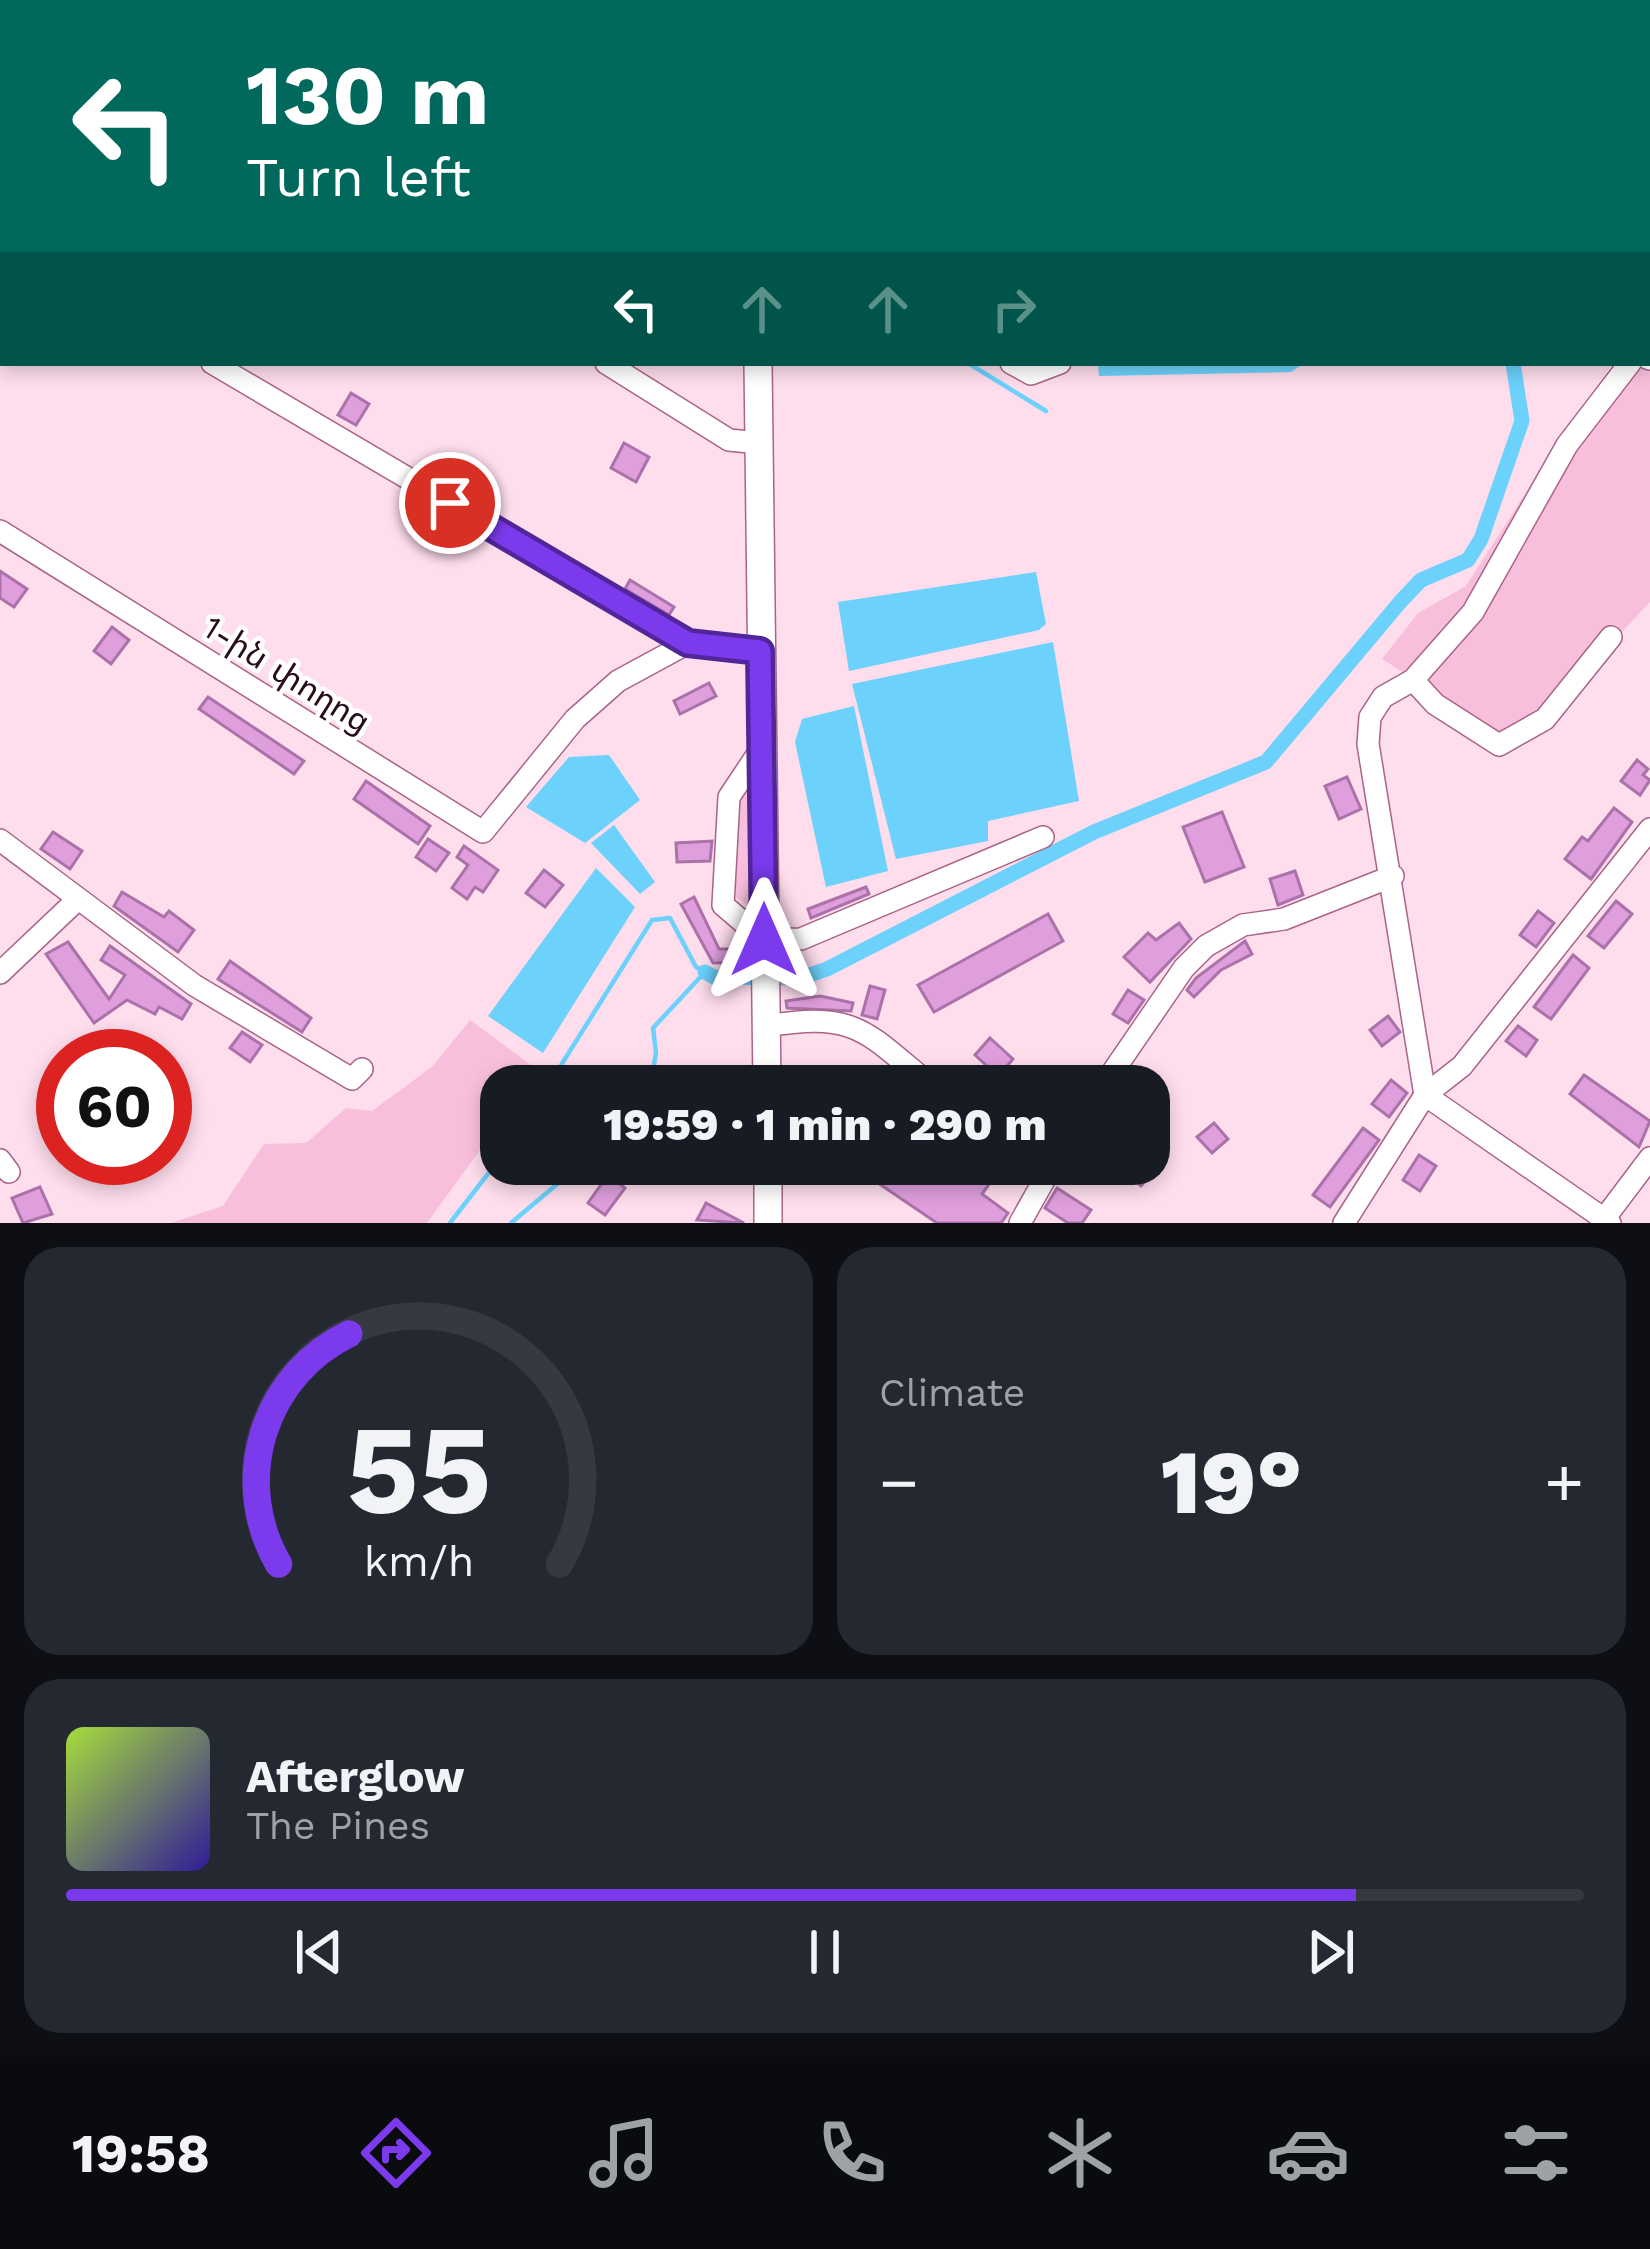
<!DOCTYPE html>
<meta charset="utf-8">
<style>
:root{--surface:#171b24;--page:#242831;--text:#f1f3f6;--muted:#9ea1a6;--line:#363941;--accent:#7c3aed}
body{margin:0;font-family:"Work Sans","Noto Sans Armenian",sans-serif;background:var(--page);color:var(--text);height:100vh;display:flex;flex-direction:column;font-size:45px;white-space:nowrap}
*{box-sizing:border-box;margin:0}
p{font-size:39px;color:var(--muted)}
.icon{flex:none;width:66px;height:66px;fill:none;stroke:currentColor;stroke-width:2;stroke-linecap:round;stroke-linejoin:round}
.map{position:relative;height:1223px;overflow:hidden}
.details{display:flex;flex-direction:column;gap:24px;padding:24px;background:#0d0f14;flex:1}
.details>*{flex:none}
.hud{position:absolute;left:0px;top:0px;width:1650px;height:366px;box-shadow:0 6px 18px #0003;background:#00695c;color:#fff;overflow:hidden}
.speed{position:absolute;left:36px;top:1029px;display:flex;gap:24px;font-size:60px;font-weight:700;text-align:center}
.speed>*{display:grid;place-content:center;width:156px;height:156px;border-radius:50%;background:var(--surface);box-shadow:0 6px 18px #0003;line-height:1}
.speed .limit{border:18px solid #d22;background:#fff;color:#111}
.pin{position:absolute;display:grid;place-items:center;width:102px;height:102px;color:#fff;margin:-51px;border:6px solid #fff;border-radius:50%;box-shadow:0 3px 12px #0007}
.me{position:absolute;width:132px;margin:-66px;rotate:0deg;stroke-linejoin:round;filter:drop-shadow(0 0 9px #0008)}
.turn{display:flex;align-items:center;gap:42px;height:252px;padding:0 48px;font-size:54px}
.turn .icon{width:156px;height:156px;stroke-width:2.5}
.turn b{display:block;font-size:84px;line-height:102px}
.lanes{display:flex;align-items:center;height:114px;padding:0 48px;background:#0003;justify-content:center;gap:60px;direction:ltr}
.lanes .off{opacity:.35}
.big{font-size:90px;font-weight:800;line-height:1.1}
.details .widget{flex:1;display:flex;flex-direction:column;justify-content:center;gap:18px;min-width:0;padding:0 42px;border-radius:36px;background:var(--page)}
.details .dial{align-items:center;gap:0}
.dial svg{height:312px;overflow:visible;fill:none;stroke:var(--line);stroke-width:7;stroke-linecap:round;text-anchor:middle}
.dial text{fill:var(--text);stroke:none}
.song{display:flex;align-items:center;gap:36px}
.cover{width:144px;height:144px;border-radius:18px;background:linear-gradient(135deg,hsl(80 70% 55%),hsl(250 70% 35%))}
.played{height:12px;border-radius:6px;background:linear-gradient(90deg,var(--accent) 85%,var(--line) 85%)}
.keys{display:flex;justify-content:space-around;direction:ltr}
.heat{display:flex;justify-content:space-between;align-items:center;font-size:66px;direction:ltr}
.details .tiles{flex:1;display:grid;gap:24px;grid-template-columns:1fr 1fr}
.widget:last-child{grid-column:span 2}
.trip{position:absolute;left:480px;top:1065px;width:690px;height:120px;border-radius:36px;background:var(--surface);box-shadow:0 6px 18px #0003;font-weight:800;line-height:120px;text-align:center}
.dock{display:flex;height:192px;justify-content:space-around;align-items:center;background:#090b0e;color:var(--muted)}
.dock .icon{width:84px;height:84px}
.dock .selected{color:var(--accent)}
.dock b{font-size:54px;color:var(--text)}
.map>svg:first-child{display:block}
.green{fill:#f8bfdc}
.water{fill:#6cd1fb}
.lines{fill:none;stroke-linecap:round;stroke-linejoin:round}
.stream{stroke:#6cd1fb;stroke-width:4.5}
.canal{stroke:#6cd1fb;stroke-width:15}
.building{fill:#df9fdd;stroke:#ab72a9;stroke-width:3}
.minor-casing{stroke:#aa6389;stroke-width:24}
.major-casing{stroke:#aa6389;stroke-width:30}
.minor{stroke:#fff;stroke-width:21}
.major{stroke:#fff;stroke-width:27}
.route-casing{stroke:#51269a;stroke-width:30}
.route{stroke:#7c3aed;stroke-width:21}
.labels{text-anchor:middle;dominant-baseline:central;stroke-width:9;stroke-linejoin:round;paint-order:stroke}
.street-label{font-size:33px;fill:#290d1d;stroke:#fff}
</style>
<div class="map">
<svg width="1650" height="1223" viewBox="0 0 1650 1223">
<rect width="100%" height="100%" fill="#fedded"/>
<g class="green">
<path d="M 1650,331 L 1650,602 L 1561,697 L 1505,735 L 1382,659 L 1418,613 L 1466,586 L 1555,447 L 1618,363 L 1647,363 Z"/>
<path d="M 748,786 L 754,910 L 736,897 L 731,809 Z"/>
<path d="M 470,1020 L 535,1068 L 523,1086 L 501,1086 L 501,1121 L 427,1223 L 171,1223 L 223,1206 L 264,1144 L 306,1143 L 346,1108 L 372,1111 L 433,1066 Z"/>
</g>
<g class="water">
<path d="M 1098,363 L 1304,363 L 1291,372 L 1099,376 Z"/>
<path d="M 1036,572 L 1046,624 L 1039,630 L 849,671 L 838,602 Z"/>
<path d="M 1053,642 L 1079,801 L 988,821 L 988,841 L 896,859 L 852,684 Z"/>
<path d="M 854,706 L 888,871 L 826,887 L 795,742 L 802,719 Z"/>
<path d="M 609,755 L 640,800 L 585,843 L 526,807 L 569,757 Z"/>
<path d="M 614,825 L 655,882 L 640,894 L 591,843 Z"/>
<path d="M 596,868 L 635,907 L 543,1053 L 488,1016 Z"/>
</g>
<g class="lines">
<g class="stream">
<path d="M 451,0 L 457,3"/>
<path d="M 1431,3 L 1439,0"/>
<path d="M 1528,3 L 1534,0"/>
<path d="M 968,363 L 1046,411"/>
<path d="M 548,1086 L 652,920 L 670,918 L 696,967 L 705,972 L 653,1028 L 656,1053 L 650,1086"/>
<path d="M 450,1223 L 501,1157"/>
<path d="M 511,1223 L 581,1164"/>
</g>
<g class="canal">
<path d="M 1647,87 L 1650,84"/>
<path d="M 705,972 L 714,977 L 801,978 L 827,969 L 1094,832 L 1266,762 L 1401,601 L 1421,580 L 1468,560 L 1481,539 L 1522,421 L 1513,363"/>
</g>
</g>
<g class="building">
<path d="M 351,393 L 369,404 L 356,425 L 338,415 Z"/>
<path d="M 624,443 L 649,457 L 636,482 L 611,468 Z"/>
<path d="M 465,462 L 483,472 L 470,493 L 452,483 Z"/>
<path d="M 0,571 L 27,589 L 14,607 L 0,598 Z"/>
<path d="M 630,580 L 674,607 L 669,615 L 625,589 Z"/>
<path d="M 112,627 L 129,640 L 111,664 L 94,651 Z"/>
<path d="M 709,683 L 716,696 L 680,714 L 674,701 Z"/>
<path d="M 208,697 L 304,761 L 294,774 L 199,709 Z"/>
<path d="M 1637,760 L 1648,769 L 1643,775 L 1650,780 L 1640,795 L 1621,781 Z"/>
<path d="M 1347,777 L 1361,809 L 1339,819 L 1325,786 Z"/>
<path d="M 366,781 L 430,826 L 418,844 L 354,799 Z"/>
<path d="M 1614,808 L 1632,822 L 1591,879 L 1565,859 L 1582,837 L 1588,841 Z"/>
<path d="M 1222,812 L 1244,867 L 1205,882 L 1183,827 Z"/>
<path d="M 53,832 L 82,851 L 70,869 L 41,849 Z"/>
<path d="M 428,839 L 449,853 L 436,871 L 416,857 Z"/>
<path d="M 712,841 L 710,861 L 677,862 L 676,843 Z"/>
<path d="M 464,846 L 498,870 L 483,892 L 475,887 L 467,899 L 452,888 L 468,865 L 457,857 Z"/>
<path d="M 544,870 L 563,885 L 545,907 L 526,893 Z"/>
<path d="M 1295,871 L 1303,895 L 1278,905 L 1270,879 Z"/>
<path d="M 866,887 L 869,894 L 811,918 L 808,909 Z"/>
<path d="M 122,892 L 164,917 L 169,911 L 194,930 L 178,952 L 114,906 Z"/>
<path d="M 694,897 L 719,949 L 738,949 L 747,962 L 713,963 L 681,904 Z"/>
<path d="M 1616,901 L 1632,914 L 1604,948 L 1588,936 Z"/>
<path d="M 1538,911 L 1554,923 L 1536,947 L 1520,935 Z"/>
<path d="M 1048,914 L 1063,941 L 934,1012 L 918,985 Z"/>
<path d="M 1179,923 L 1191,939 L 1150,982 L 1124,957 L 1148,933 L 1156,940 Z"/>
<path d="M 1245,941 L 1252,954 L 1221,970 L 1194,997 L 1187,990 L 1196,978 Z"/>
<path d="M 68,942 L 109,999 L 125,975 L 101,960 L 110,946 L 191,1004 L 182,1019 L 159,1007 L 155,1014 L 127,1000 L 94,1023 L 46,954 Z"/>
<path d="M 1573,955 L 1589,968 L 1551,1019 L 1534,1007 Z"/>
<path d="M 230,961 L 311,1018 L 302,1032 L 218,979 Z"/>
<path d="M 870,986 L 885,990 L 877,1019 L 862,1015 Z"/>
<path d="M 1128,990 L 1144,1000 L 1128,1023 L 1113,1014 Z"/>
<path d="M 820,996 L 853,1003 L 851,1011 L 787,1008 L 786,1001 Z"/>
<path d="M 1388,1016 L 1400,1032 L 1382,1046 L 1370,1030 Z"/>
<path d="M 1518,1026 L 1537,1040 L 1526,1056 L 1506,1041 Z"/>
<path d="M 242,1032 L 262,1045 L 250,1062 L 230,1048 Z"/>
<path d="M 990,1038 L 1013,1059 L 998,1076 L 975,1055 Z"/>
<path d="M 1584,1075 L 1650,1121 L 1639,1147 L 1570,1094 Z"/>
<path d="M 1391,1080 L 1407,1093 L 1389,1117 L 1372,1104 Z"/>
<path d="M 1214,1123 L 1228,1139 L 1212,1153 L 1197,1137 Z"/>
<path d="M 1363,1128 L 1379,1140 L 1330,1207 L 1313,1195 Z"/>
<path d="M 1419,1155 L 1436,1166 L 1420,1191 L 1403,1180 Z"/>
<path d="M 895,1164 L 993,1164 L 1000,1169 L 982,1194 L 1008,1213 L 1001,1223 L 937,1223 L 878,1183 Z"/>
<path d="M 1115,1164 L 1148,1164 L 1155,1170 L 1141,1186 Z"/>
<path d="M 608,1175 L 625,1188 L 605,1215 L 588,1203 Z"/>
<path d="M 40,1187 L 52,1214 L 23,1223 L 12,1198 Z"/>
<path d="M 1057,1188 L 1091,1210 L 1082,1223 L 1068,1223 L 1045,1208 Z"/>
<path d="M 706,1203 L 744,1223 L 697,1220 Z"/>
</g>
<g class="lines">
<defs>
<g id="minor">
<path d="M 11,0 L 16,3"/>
<path d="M 98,0 L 103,3"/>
<path d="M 1316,0 L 1321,3"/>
<path d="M 217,3 L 219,0"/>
<path d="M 1464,3 L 1471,0"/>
<path d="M 1647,57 L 1650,53"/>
<path d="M 0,66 L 3,62"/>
<path d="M 1647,220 L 1650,217"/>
<path d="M 0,238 L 3,240"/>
<path d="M 1647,358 L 1650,359"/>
<path d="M 212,363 L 688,643"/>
<path d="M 606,363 L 729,440 L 759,443"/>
<path d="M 1011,363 L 1031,374 L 1060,363"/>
<path d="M 0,531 L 483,832 L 575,719 L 618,681 L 688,643 L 760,651"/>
<path d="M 1413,680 L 1435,704 L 1499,745 L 1545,719 L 1611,637"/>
<path d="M 763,746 L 729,797 L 723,905 L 764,940 L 801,939 L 1043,837"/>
<path d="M 0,840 L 194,985 L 352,1079 L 362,1069"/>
<path d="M 0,973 L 77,900"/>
<path d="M 767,1026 C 858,1011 865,1032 932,1086"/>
<path d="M 1103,1086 L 1184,968 L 1206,946 L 1243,925 L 1284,919 L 1393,876"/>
<path d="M 1425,1095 L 1368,744 L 1370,717 L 1383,697 L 1413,680 L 1473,612 L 1567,445 L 1630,363"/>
<path d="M 1425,1095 L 1610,1223"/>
<path d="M 0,1160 L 9,1172"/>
<path d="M 1604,1219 L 1650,1158"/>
<path d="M 1020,1223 L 1053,1164"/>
<path d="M 1344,1223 L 1425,1095 L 1462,1066 L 1650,829"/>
</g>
<g id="major">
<path d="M 754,0 L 754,3"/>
<path d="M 758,363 L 767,1086"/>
<path d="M 768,1164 L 768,1223"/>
</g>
</defs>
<use href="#minor" class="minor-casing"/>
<use href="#major" class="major-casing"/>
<use href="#minor" class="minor"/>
<use href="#major" class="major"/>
</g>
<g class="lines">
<defs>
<path id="route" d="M 450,503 L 688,643 L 760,651 L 764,940"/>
</defs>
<use href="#route" class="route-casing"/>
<use href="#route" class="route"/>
</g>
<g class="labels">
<g class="street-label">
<text transform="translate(287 674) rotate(32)">1-ին փողոց</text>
</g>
</g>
</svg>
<div class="speed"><div class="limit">60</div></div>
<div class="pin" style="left:450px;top:503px;background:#d93025"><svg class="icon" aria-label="arrive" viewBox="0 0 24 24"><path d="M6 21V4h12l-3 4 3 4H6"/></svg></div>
<svg class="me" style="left:764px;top:940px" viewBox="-20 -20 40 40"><path d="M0-17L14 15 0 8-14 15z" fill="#7c3aed" stroke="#fff" stroke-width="4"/></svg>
<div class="trip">19:59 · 1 min · 290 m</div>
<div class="hud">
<div class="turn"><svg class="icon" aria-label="left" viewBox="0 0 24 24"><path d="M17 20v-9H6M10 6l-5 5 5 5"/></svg><div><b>130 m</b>Turn left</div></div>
<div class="lanes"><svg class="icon" aria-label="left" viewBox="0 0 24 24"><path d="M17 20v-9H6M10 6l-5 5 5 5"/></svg><svg class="icon off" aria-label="ahead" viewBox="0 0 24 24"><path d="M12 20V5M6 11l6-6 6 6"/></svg><svg class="icon off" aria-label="ahead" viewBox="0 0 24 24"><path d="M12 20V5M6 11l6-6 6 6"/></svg><svg class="icon off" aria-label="right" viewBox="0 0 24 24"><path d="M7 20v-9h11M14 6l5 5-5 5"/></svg></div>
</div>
</div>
<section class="details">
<div class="tiles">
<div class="widget dial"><svg viewBox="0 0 100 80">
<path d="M14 69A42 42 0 1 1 86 69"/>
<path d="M14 69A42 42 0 0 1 32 10" stroke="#7c3aed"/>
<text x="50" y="56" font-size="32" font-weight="700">55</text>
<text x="50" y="72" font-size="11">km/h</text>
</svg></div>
<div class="widget"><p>Climate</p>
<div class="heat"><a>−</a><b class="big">19°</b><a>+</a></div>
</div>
<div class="widget">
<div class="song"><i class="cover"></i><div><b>Afterglow</b><p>The Pines</p></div></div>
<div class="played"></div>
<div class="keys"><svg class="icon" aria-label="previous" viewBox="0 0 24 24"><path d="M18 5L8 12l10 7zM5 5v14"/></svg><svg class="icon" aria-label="pause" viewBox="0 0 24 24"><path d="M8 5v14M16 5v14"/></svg><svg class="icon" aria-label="next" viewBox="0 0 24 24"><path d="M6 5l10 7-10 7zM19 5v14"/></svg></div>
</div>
</div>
</section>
<nav class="dock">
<b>19:58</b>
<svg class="icon selected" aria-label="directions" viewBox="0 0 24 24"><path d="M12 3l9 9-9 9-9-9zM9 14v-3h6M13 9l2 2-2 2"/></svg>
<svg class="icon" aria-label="music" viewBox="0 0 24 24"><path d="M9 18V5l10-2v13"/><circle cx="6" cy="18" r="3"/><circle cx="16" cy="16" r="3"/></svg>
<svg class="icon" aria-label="phone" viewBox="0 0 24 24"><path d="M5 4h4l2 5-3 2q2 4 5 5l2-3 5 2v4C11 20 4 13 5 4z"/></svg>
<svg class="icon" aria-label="climate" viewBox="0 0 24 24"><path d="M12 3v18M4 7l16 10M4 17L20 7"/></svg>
<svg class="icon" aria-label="car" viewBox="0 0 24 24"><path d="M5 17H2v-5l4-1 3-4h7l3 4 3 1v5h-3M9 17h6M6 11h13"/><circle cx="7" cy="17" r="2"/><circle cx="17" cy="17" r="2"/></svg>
<svg class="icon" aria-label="filters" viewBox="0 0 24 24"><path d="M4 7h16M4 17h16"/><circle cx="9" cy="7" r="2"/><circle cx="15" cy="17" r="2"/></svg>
</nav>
